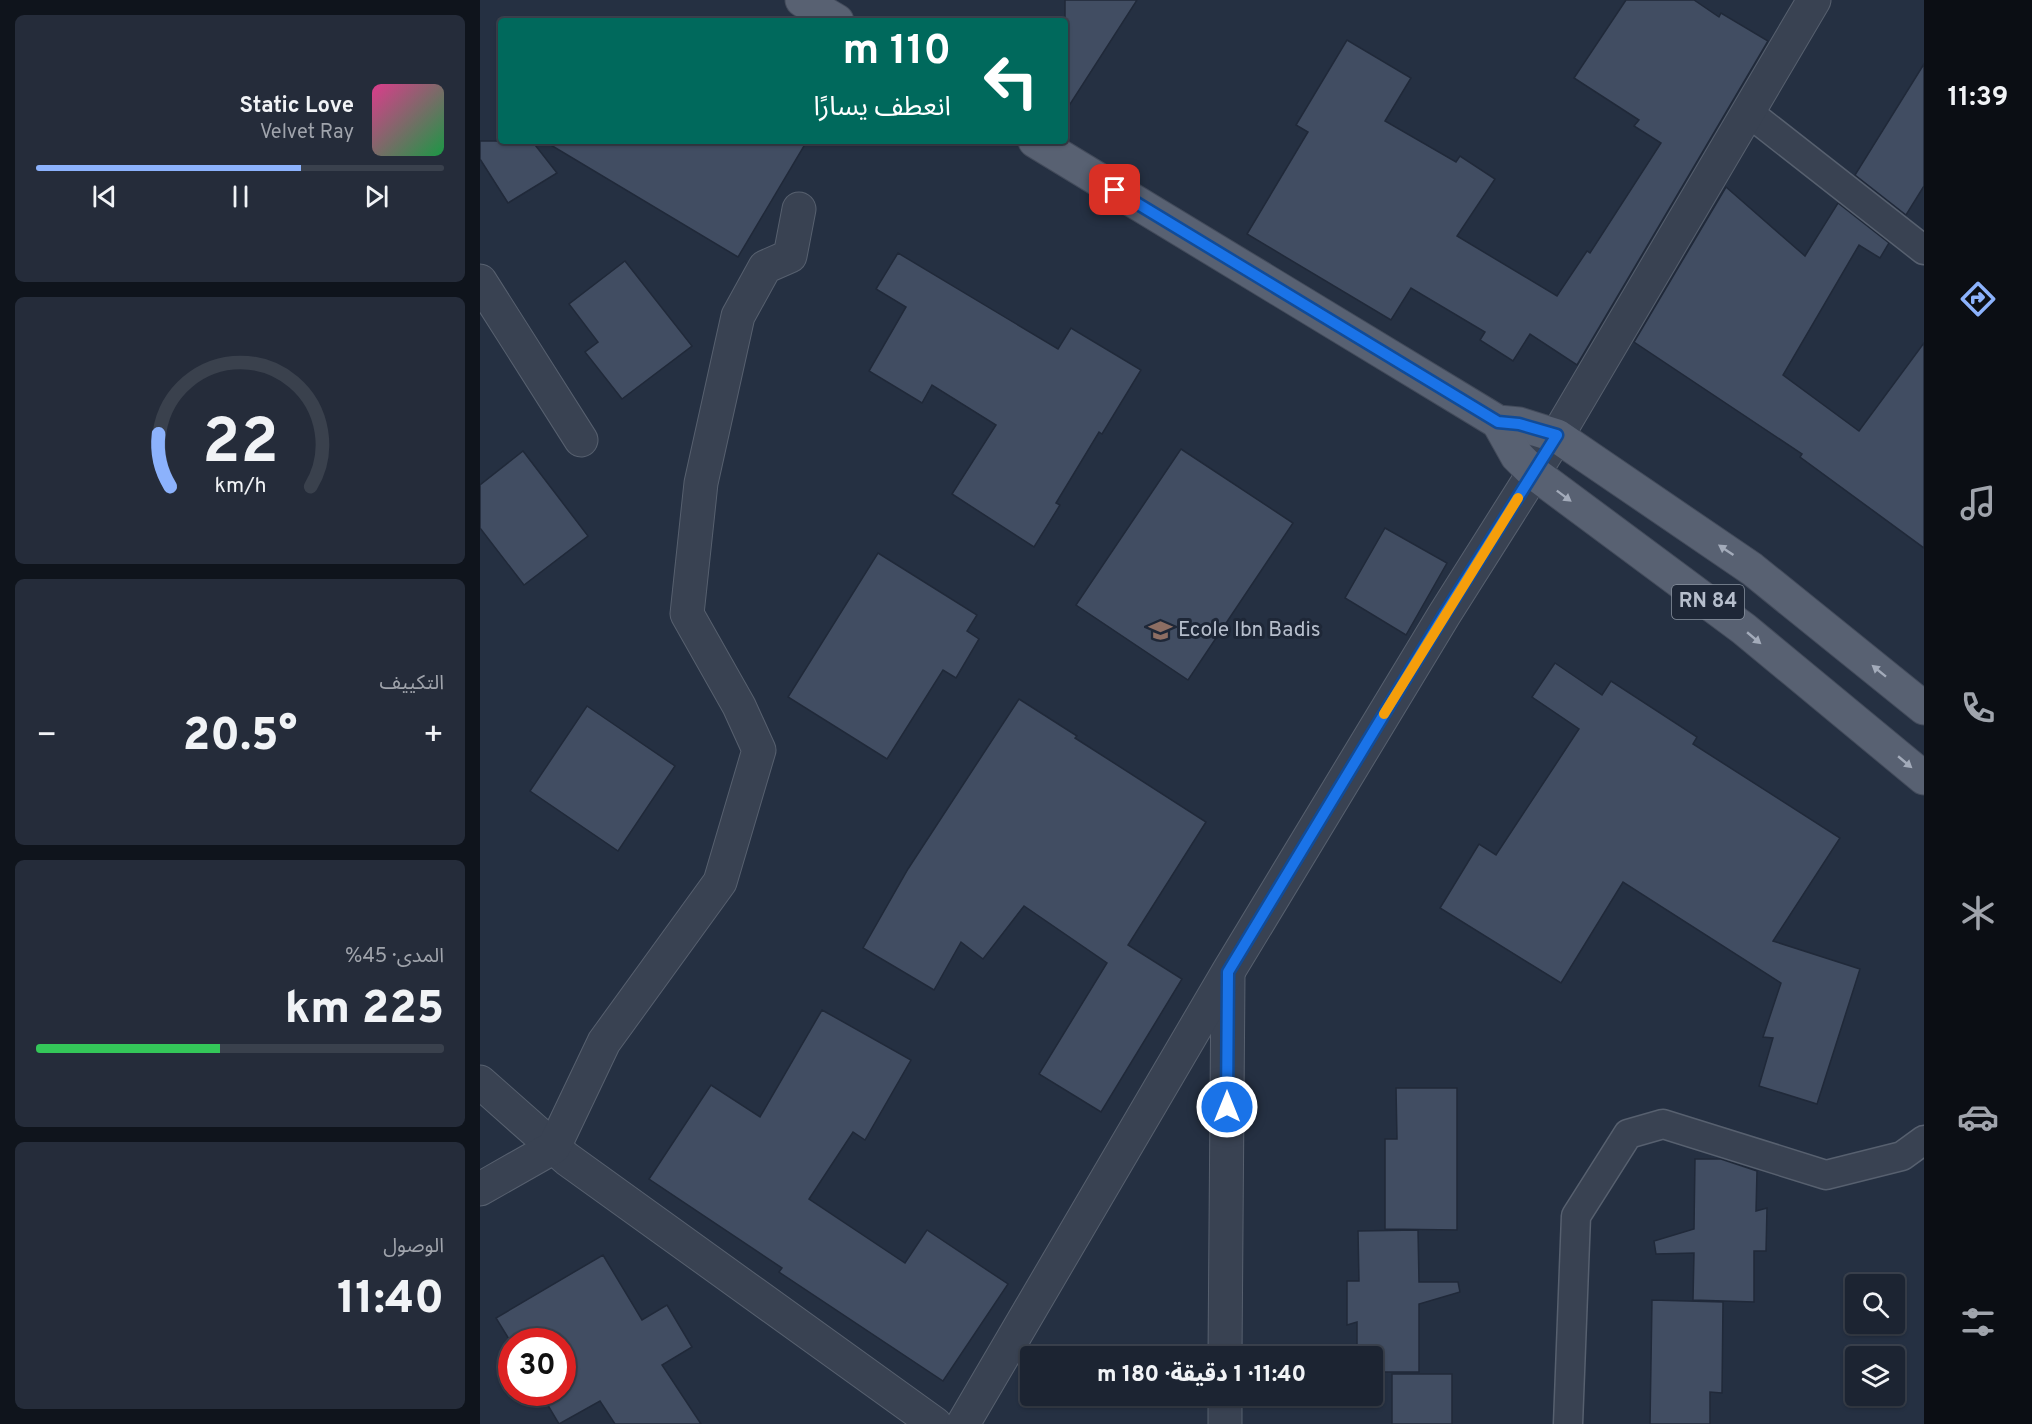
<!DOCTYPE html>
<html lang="ar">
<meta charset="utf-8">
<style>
:root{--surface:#1c2432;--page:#252c3a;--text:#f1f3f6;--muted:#a0a4ac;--line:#3a414d;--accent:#8cb2fc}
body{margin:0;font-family:Overpass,"Noto Sans Arabic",sans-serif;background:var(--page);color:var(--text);direction:rtl;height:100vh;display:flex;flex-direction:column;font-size:22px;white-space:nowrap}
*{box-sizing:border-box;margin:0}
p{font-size:20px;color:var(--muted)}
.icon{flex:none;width:33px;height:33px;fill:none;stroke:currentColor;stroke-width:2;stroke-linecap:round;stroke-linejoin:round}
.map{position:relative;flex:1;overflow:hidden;direction:ltr}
.side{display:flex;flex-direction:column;gap:15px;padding:15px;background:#0f141c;width:480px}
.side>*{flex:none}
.top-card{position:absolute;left:18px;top:18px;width:570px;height:126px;border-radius:6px;box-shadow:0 2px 4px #0004,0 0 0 2px var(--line);direction:rtl;background:#00695c;color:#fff;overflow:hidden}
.buttons{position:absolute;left:1365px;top:1274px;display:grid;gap:12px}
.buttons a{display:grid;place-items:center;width:60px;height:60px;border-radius:6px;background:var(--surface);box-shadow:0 2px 4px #0004,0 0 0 2px var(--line);font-size:30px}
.speed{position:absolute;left:18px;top:1328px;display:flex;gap:12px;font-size:30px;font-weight:700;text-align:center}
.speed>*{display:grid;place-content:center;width:78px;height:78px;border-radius:50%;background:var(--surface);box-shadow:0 2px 4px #0004,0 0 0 2px var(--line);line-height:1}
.speed .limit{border:9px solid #d22;background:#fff;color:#111}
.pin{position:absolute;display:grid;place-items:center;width:51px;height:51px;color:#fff;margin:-26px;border-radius:12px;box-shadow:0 3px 9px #0006}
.me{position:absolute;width:66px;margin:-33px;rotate:0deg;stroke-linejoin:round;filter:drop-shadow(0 0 4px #0008)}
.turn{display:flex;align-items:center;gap:21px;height:126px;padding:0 18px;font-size:27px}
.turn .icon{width:78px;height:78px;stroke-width:2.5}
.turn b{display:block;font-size:42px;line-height:51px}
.big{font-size:45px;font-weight:800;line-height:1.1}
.side .card{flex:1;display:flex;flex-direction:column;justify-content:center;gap:9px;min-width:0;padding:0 21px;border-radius:9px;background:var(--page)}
.side .dial{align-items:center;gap:0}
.dial svg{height:156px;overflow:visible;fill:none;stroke:var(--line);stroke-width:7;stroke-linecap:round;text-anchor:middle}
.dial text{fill:var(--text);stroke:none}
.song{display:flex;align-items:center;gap:18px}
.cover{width:72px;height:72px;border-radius:9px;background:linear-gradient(135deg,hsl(330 70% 55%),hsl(140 70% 35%))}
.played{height:6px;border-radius:3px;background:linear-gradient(90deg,var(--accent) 65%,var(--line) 65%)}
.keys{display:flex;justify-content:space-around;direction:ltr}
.heat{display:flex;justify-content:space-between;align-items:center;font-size:33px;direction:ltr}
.charge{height:9px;border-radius:4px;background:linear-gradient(90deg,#34c759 45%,var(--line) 0)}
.trip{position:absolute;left:540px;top:1346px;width:363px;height:60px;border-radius:6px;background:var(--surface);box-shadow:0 2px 4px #0004,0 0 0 2px var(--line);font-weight:800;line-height:60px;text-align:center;direction:rtl}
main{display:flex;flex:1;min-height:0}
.tab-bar{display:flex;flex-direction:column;width:108px;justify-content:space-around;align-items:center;background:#0b0e14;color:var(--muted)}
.tab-bar .icon{width:42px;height:42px}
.tab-bar .current{color:var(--accent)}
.tab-bar b{font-size:27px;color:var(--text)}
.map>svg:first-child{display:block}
.building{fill:#414d62;stroke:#202939;stroke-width:1.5}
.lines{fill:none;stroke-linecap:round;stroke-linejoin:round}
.service-casing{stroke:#57606f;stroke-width:31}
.minor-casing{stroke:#57606f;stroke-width:35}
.primary-casing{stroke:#434b5b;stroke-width:35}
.service{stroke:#394252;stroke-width:28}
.minor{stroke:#394252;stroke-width:33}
.primary{stroke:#586172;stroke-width:33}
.oneway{fill:#a3abba}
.route-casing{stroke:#114b97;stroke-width:15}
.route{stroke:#1a73e8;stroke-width:10}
.slow{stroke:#f59e0b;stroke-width:10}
.labels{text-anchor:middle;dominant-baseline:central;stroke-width:6;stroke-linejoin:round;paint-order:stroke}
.shield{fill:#1e2737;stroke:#88919f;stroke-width:1.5}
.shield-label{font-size:20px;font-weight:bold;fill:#b6becc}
.poi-label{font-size:21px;fill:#b6becc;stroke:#1e2737;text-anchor:start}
</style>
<main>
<nav class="tab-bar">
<b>11:39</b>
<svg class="icon current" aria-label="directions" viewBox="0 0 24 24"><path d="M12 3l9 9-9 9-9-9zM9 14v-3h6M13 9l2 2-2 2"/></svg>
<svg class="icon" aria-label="music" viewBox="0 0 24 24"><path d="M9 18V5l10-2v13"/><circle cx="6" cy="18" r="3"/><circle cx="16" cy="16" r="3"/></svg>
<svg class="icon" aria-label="phone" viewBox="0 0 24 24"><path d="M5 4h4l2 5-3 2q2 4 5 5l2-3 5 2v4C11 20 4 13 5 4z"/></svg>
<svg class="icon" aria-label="climate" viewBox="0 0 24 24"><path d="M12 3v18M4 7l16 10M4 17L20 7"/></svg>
<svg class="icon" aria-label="car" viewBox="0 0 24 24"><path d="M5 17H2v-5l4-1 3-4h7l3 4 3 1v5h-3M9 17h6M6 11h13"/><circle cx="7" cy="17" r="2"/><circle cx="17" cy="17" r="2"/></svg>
<svg class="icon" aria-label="filters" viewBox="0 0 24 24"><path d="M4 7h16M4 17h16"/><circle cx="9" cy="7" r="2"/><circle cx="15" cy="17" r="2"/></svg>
</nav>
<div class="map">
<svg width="1444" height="1424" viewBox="0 0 1444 1424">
<rect width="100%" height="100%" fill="#253042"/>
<g class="building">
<path d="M 585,0 L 657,0 L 585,112 Z"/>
<path d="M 1146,0 L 1214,0 L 1239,17 L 1241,13 L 1288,41 L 1097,365 L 1050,334 L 1033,361 L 1000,340 L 1005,332 L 931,288 L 911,320 L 767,234 L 828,132 L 816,125 L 867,40 L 931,78 L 905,121 L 976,162 L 980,156 L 1015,179 L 977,236 L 1077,296 L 1107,251 L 1110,253 L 1181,143 L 1154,126 L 1159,120 L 1094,78 Z"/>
<path d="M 1444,64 L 1444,186 L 1426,215 L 1375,175 Z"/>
<path d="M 0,141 L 52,141 L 77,173 L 28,203 L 0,159 Z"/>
<path d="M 64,141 L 327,141 L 258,257 Z"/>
<path d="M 1246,187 L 1325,256 L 1358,203 L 1409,243 L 1400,258 L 1379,245 L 1303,375 L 1379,431 L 1444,343 L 1444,548 L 1320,457 L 1322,454 L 1154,342 Z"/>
<path d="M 418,253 L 578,349 L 591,328 L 661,370 L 622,434 L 619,432 L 576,503 L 580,505 L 554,547 L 472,494 L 516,425 L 452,385 L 442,403 L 389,371 L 426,307 L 396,289 Z"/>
<path d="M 145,261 L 212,346 L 142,399 L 105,352 L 118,342 L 89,304 Z"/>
<path d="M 701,449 L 813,523 L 708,680 L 596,605 Z"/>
<path d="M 43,451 L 108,536 L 44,585 L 0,528 L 0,485 Z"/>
<path d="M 905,528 L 967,563 L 926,635 L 865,598 Z"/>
<path d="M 398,553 L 497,615 L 487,631 L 499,639 L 476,678 L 463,670 L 407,759 L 308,697 Z"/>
<path d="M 1075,663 L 1122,695 L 1131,681 L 1217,737 L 1213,744 L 1360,838 L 1293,941 L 1380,969 L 1337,1104 L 1279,1086 L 1293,1038 L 1283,1037 L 1301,983 L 1143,882 L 1081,983 L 960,908 L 999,844 L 1016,855 L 1099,729 L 1052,697 Z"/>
<path d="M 539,699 L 597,736 L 595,738 L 726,822 L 648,945 L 702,979 L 621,1112 L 559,1074 L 627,963 L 544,906 L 503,959 L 481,942 L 454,990 L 383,948 L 428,869 Z"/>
<path d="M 107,706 L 195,766 L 138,851 L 50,791 Z"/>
<path d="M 342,1010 L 431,1060 L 385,1140 L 373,1132 L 329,1199 L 425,1263 L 447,1230 L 528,1284 L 463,1381 L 299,1272 L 302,1268 L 169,1179 L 231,1085 L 280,1117 Z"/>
<path d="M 916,1088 L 977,1088 L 977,1230 L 905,1229 L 905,1139 L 917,1139 Z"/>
<path d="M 1215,1159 L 1241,1159 L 1277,1171 L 1276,1211 L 1287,1208 L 1286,1251 L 1274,1251 L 1274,1302 L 1213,1300 L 1214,1253 L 1176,1254 L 1174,1241 L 1214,1229 Z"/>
<path d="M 938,1230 L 939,1282 L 978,1282 L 980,1292 L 939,1304 L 939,1372 L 892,1372 L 892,1356 L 877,1356 L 877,1322 L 867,1325 L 867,1281 L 879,1281 L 878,1231 Z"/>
<path d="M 123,1255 L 162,1320 L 187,1305 L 212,1347 L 182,1365 L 221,1424 L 135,1424 L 120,1401 L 79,1424 L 60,1392 L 82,1392 L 82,1341 L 32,1341 L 32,1344 L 16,1318 Z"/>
<path d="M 1172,1300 L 1243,1302 L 1242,1393 L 1230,1392 L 1230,1424 L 1170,1424 Z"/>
<rect x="912" y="1374" width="60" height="50"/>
</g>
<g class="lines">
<defs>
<g id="service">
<path d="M 1268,112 L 1444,250"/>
<path d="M 1088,1424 L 1096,1216 L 1148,1134 L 1183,1124 L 1346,1175 L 1422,1156 L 1444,1140"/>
</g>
<g id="minor">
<path d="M 0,281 L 101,440"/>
<path d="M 0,1082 L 87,1159 L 455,1424"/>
<path d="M 0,1189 L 74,1147 L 124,1042 L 240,882 L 279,750 L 259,706 L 207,614 L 221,483 L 258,316 L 285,267 L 310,256 L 319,209"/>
<path d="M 745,1356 L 748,974"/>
<path d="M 483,1424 L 748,972 L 964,615 L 1077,436 L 1334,0"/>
<path d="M 745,1424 L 745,1395"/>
</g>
<g id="primary">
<path d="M 322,0 L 357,21"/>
<path d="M 555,141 L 1018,422 L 1039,424 L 1077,436 L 1272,569 L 1444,708"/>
<path d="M 1018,422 L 1037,456 L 1054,473 L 1264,629 L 1444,778"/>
</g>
</defs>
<use href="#service" class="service-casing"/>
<use href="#minor" class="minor-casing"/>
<use href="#primary" class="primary-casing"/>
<use href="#service" class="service"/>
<use href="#minor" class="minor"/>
<use href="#primary" class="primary"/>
</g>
<defs><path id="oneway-solid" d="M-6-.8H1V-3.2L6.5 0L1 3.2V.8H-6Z" transform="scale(1.5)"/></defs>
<g class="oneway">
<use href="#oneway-solid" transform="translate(1084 496) rotate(37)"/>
<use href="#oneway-solid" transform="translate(1246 550) rotate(-146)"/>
<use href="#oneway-solid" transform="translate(1274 638) rotate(40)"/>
<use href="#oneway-solid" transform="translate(1399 671) rotate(-141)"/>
<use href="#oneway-solid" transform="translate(1425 762) rotate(40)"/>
</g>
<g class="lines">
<defs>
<path id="route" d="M 635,190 L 1018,422 L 1039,424 L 1077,435 L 964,615 L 748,972 L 747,1107"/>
</defs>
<use href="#route" class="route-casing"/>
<use href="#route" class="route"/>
<path class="slow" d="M 904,714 L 1038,498"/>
</g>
<defs>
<symbol id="school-bare" viewBox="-9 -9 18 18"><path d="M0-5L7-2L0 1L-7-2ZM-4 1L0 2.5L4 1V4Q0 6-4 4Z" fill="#8d6e63" stroke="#1e2737" stroke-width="2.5" paint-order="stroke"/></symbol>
</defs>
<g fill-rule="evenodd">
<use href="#school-bare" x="664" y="614" width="33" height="33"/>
</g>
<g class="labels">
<rect class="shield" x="1192" y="585" width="72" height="34" rx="4.5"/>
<g class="shield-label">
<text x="1228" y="602">RN 84</text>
</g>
<g class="poi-label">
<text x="698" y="630">Ecole Ibn Badis</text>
</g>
</g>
</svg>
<div class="buttons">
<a><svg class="icon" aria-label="search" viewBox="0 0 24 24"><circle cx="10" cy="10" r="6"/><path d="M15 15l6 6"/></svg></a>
<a><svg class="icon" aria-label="layers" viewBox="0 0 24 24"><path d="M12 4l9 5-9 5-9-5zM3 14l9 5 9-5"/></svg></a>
</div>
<div class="speed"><div class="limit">30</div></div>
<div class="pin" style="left:635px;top:190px;background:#d93025"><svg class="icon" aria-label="arrive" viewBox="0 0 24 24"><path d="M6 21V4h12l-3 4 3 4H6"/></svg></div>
<svg class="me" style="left:747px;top:1107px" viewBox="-20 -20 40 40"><circle r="17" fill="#1a73e8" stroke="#fff" stroke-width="3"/><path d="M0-11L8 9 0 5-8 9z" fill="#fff"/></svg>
<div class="trip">11:40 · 1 دقيقة · 180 m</div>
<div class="top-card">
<div class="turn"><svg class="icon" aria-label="left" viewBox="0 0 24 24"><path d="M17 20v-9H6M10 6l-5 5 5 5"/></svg><div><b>110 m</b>انعطف يسارًا</div></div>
</div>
</div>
<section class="side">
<div class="card">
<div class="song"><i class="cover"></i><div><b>Static Love</b><p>Velvet Ray</p></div></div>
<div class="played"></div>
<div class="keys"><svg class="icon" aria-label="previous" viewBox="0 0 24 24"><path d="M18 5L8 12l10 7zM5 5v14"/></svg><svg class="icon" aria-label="pause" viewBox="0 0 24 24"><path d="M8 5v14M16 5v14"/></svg><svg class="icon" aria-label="next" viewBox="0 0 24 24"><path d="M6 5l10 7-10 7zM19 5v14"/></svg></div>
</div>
<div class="card dial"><svg viewBox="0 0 100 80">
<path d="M14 69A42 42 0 1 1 86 69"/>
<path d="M14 69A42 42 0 0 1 8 42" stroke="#8cb2fc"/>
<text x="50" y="56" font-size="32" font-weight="700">22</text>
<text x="50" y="72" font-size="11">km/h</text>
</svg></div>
<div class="card"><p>التكييف</p>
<div class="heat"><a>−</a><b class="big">20.5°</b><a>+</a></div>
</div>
<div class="card"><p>المدى · 45%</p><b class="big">225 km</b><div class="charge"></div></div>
<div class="card"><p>الوصول</p><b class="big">11:40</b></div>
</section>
</main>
